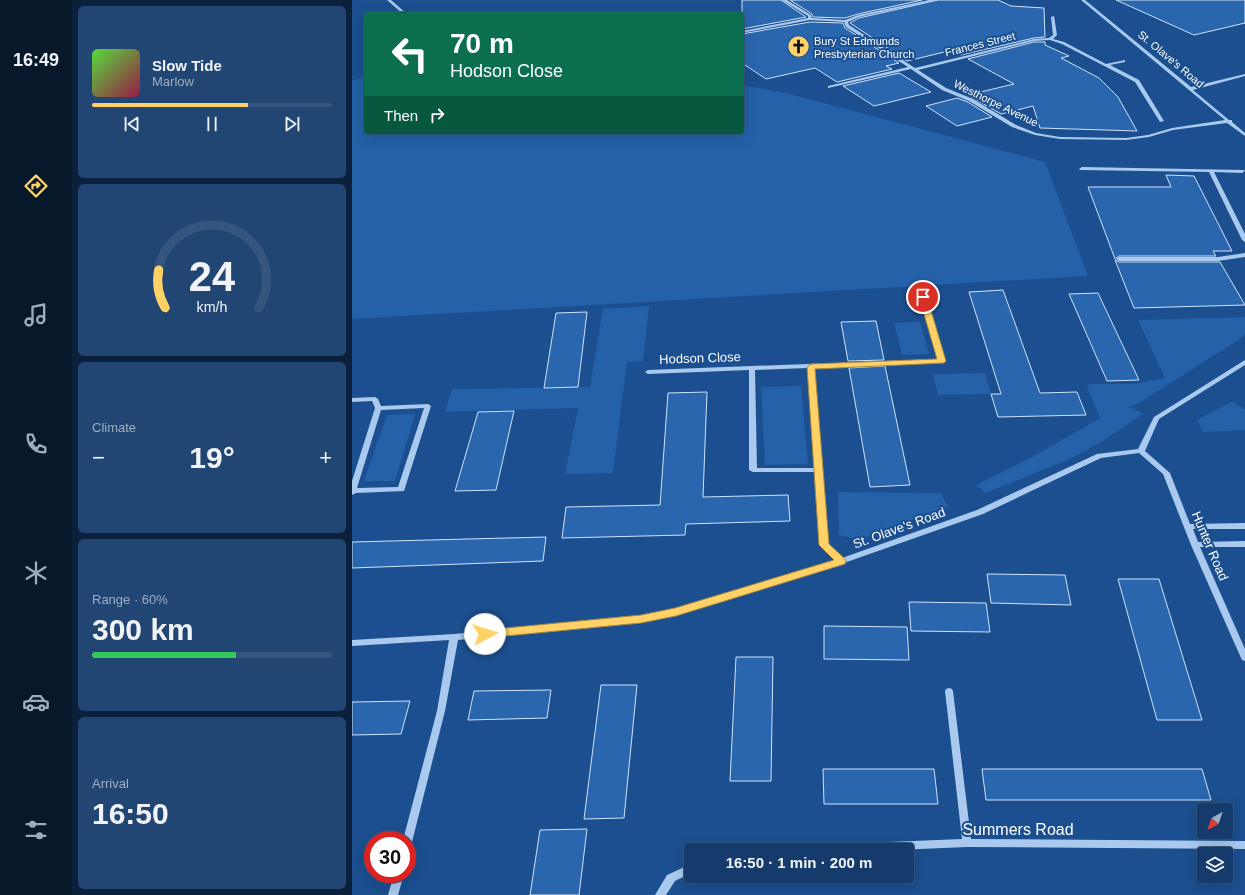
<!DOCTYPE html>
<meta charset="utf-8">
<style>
:root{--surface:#143b6b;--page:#214673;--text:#f1f3f6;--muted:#9dadc1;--line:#33557e;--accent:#ffd166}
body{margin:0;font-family:Arial,sans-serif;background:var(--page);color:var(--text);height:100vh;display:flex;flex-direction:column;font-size:15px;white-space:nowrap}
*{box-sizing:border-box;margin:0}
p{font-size:13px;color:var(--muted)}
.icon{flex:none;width:22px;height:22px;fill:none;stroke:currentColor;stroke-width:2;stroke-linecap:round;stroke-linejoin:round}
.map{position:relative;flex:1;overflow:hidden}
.sheet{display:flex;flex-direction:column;gap:6px;padding:6px;background:#0b203b;width:280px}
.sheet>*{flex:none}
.top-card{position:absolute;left:12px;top:12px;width:380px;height:122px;border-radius:4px;box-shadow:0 4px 16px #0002,0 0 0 1px var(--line);background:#0b6e4f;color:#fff;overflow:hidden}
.needle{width:26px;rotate:220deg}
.buttons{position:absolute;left:845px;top:803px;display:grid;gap:8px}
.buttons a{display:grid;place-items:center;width:36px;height:36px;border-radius:4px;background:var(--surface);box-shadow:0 4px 16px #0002,0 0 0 1px var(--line);font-size:20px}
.speed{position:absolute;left:12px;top:831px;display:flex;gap:8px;font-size:20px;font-weight:700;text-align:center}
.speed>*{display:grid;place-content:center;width:52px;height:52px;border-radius:50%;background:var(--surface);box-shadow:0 4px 16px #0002,0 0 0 1px var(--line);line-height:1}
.speed .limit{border:6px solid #d22;background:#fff;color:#111}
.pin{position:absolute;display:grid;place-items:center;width:34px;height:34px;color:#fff;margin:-17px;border:2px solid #fff;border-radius:50%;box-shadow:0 1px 4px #0007}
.me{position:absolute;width:44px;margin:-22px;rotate:85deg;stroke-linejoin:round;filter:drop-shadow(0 0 3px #0008)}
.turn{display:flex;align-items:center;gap:14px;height:84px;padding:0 20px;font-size:18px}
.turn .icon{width:52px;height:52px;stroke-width:2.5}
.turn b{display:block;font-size:28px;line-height:34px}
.then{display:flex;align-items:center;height:38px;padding:0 20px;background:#0003;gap:8px;font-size:15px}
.big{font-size:30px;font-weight:700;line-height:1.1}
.sheet .widget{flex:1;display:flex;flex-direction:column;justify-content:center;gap:6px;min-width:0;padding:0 14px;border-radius:6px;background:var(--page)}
.sheet .dial{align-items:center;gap:0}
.dial svg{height:104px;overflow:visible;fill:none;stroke:var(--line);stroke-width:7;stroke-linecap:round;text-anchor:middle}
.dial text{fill:var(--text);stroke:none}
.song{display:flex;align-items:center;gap:12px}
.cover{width:48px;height:48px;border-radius:6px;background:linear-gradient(135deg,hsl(110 70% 55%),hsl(340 70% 35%))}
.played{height:4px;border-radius:2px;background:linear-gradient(90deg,var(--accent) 65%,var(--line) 65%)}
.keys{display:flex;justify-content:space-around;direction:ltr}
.heat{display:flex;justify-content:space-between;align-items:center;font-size:22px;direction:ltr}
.charge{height:6px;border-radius:3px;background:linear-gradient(90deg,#34c759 60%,var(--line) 0)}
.trip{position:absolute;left:332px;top:843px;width:230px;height:40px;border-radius:4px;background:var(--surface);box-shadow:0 4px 16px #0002,0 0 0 1px var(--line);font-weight:700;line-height:40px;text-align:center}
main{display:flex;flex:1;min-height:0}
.menu{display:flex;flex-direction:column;width:72px;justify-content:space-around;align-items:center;background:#08182b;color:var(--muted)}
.menu .icon{width:28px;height:28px}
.menu .active{color:var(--accent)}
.menu b{font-size:18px;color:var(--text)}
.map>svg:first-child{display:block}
.green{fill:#2461a8}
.building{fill:#2a66ad;stroke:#cfe3fa}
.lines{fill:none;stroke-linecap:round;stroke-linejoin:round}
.minor{fill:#a9c9ee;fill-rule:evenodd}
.route{fill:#ffd166;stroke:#a68842}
.labels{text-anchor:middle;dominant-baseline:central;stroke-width:4;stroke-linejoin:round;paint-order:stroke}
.far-poi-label{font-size:11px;fill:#fff;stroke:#1b4f8f;text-anchor:start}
.far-street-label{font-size:11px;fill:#fff;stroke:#1b4f8f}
.street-label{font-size:13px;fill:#fff;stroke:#1b4f8f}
.near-street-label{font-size:16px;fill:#fff;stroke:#1b4f8f}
</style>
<main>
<nav class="menu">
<b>16:49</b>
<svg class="icon active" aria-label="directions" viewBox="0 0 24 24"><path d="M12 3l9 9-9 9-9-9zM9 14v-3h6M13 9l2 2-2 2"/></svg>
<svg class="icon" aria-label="music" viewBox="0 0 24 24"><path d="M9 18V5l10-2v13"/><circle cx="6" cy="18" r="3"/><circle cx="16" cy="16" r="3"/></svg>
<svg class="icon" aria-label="phone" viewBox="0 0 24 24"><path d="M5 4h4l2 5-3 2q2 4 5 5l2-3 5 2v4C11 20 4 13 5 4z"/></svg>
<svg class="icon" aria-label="climate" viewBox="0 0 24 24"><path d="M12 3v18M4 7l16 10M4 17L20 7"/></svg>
<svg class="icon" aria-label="car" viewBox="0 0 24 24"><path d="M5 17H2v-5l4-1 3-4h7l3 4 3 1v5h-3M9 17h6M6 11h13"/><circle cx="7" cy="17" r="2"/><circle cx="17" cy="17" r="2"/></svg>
<svg class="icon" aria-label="filters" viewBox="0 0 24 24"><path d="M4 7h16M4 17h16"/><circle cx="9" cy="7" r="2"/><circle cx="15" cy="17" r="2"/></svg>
</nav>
<section class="sheet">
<div class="widget">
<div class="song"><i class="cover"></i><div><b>Slow Tide</b><p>Marlow</p></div></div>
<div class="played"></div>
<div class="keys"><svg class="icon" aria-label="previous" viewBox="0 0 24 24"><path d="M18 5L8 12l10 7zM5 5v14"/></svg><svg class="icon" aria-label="pause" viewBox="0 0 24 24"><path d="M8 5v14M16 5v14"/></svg><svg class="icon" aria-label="next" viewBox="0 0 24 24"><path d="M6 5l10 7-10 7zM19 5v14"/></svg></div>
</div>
<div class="widget dial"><svg viewBox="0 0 100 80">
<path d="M14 69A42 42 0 1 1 86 69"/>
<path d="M14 69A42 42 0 0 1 9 40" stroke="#ffd166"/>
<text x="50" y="56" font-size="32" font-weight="700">24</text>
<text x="50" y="72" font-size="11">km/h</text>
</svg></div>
<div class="widget"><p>Climate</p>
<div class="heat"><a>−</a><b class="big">19°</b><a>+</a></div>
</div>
<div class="widget"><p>Range · 60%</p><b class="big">300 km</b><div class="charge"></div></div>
<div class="widget"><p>Arrival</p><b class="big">16:50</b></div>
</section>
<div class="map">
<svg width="893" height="895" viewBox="0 0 893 895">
<rect width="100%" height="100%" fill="#1b4f8f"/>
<g class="green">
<path d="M 14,78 L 14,132 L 390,132 L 390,85 L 434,93 L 693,162 L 736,276 L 0,319 L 0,80 Z"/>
<path d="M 297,306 L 291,361 L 275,362 L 261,473 L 213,474 L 226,408 L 93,412 L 100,389 L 238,387 L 251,309 Z"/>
<path d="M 893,317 L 893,334 L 888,339 L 785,404 L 777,407 L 792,413 L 754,439 L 718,459 L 634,493 L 624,485 L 680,457 L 748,418 L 737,392 L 735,384 L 783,384 L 813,378 L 786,320 Z"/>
<path d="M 568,322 L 577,354 L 550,355 L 542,323 Z"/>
<path d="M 633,373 L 639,394 L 586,395 L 581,374 Z"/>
<path d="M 449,386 L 456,464 L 413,465 L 409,387 Z"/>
<path d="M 881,401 L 893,410 L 893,430 L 851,432 L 845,420 Z"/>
<path d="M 63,414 L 43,481 L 12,481 L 35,415 Z"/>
<path d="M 486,492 L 589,493 L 596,507 L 507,540 L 487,535 Z"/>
</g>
<g class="building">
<path d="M 390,0 L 429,0 L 454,17 L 390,29 Z"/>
<path d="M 438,0 L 570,0 L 506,14 L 493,18 L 461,17 L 460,14 Z"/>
<path d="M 586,0 L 646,0 L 659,6 L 692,8 L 693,37 L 682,38 L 609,55 L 601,50 L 555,61 L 498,23 L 507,18 Z"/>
<path d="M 764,0 L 893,0 L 893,23 L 842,35 Z"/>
<path d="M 458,22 L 491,23 L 493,28 L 547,63 L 534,66 L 540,69 L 485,82 L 463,68 L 414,79 L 390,63 L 390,34 Z"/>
<path d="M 682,42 L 693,42 L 693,45 L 717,56 L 709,58 L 747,78 L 766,97 L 785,131 L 688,128 L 681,106 L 649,114 L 616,95 L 662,84 L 616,59 Z"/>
<path d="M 547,73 L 579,92 L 522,106 L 491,86 Z"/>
<path d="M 605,98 L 616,102 L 640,117 L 605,126 L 574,106 Z"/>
<path d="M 814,175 L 842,176 L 880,251 L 861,251 L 864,256 L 767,256 L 763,259 L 736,187 L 819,187 Z"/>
<path d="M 763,260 L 767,262 L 868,262 L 893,305 L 782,308 Z"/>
<path d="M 651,290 L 688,393 L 725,392 L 734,415 L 646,417 L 639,394 L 649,394 L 617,292 Z"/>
<path d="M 746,293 L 787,380 L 755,381 L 717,294 Z"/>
<path d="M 235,312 L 226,387 L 192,388 L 204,313 Z"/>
<path d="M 524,321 L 532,360 L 496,361 L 489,322 Z"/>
<path d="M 533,366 L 549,442 L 558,485 L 518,487 L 497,368 Z"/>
<path d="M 355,392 L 351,497 L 436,495 L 438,521 L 334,524 L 333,535 L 210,538 L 214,507 L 308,505 L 316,393 Z"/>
<path d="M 162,411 L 144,490 L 103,491 L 126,412 Z"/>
<path d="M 194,537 L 191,561 L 0,568 L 0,542 Z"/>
<path d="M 635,574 L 713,575 L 719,605 L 639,603 Z"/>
<path d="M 766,579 L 807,579 L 850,720 L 805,720 Z"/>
<path d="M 557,602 L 634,603 L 638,632 L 559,631 Z"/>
<path d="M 472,626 L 555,627 L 557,660 L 472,659 Z"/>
<path d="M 384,657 L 421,657 L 419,781 L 378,781 Z"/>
<path d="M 249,685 L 285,685 L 272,818 L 232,819 Z"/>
<path d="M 199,690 L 195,718 L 116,720 L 122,691 Z"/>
<path d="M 58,701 L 49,734 L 0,735 L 0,702 Z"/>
<path d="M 471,769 L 582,769 L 586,804 L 472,804 Z"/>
<path d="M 630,769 L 850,769 L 859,800 L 634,800 Z"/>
<path d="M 235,829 L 227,895 L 178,895 L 188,830 Z"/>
</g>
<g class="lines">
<g class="minor">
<path d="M 35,0 L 39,0 L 55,14 L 51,14 Z"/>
<path d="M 430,0 L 435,0 L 459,15 L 460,18 L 493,20 L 506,15 L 577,0 L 585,0 L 507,17 L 496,22 L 497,25 L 563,68 L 682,39 L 697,38 L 701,35 L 699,17 L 702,16 L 705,35 L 701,39 L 712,42 L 754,64 L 773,60 L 773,62 L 758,65 L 787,80 L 812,121 L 808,122 L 783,82 L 710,44 L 698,40 L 682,41 L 566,70 L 594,88 L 621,99 L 664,125 L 684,133 L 708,137 L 774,138 L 796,135 L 820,128 L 873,120 L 729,0 L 733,0 L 839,87 L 893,74 L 893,76 L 841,90 L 877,120 L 880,120 L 880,122 L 893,133 L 893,136 L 875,123 L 821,130 L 797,137 L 774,140 L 708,139 L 683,135 L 660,127 L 617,101 L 590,90 L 559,69 L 476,88 L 476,86 L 556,67 L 494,27 L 492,22 L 458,20 L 390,33 L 390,31 L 456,18 L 456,16 Z"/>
<path d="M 730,167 L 892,170 L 893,171 L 890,173 L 862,172 L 893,234 L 893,242 L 890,240 L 857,172 L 728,170 L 727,169 Z"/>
<path d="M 893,253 L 893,257 L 866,261 L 767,261 L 764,259 L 767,257 L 866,257 Z"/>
<path d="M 571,295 L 574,297 L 593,361 L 592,362 L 462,368 L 476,544 L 490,558 L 625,510 L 745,454 L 786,449 L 802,417 L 893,360 L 893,365 L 807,419 L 793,451 L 818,473 L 838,524 L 893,523 L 893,529 L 841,529 L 846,542 L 893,541 L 893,547 L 848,547 L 893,649 L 893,661 L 890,660 L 889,658 L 839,545 L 811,474 L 787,453 L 749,458 L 631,514 L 492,563 L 324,615 L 289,622 L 106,640 L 93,711 L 60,842 L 58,845 L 55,846 L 55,840 L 51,840 L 85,711 L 97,640 L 0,646 L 0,640 L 102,634 L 289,616 L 324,609 L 483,560 L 468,545 L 463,472 L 401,472 L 397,470 L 397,370 L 296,374 L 293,372 L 296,370 L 586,359 L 568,297 ZM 456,368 L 463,468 L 405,468 L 403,370 Z"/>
<path d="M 23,397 L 26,399 L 29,406 L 76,404 L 79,406 L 52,491 L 4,493 L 0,495 L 0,481 L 23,408 L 20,401 L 0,402 L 0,398 ZM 72,408 L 46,487 L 5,488 L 29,410 Z"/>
<path d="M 597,688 L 600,689 L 601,691 L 619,839 L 893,841 L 893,849 L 615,847 L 544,850 L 434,850 L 436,847 L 439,846 L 610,839 L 593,691 L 594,689 Z"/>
<path d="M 339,864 L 339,873 L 323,881 L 314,895 L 303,895 L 315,875 Z"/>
<path d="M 42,874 L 52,874 L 46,895 L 36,895 Z"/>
</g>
</g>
<path class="route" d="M 571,295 L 575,297 L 594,361 L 592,363 L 463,369 L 477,544 L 493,559 L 494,561 L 493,564 L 324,616 L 289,623 L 133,638 L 129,637 L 128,634 L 129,631 L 133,630 L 289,615 L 323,608 L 482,560 L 467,545 L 455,367 L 459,364 L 585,359 L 567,297 Z"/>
<defs>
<symbol id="church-disc" viewBox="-11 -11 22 22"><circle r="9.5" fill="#ffd166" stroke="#1b4f8f"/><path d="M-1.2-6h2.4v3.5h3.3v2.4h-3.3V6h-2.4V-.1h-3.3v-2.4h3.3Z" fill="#111"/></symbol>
</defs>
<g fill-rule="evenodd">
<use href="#church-disc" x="434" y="34" width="25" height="25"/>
</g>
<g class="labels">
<g class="far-poi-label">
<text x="462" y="41">Bury St Edmunds<tspan x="462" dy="13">Presbyterian Church</tspan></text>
</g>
<g class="far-street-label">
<text transform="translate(628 44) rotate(-14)">Frances Street</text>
<text transform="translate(819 59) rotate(40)">St. Olave's Road</text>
<text transform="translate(644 103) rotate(26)">Westhorpe Avenue</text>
</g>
<g class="street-label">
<text transform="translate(348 358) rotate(-2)">Hodson Close</text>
<text transform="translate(547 528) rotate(-20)">St. Olave's Road</text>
<text transform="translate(858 546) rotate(67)">Hunter Road</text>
</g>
<g class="near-street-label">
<text x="666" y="829">Summers Road</text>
</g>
</g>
</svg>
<div class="buttons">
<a><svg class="needle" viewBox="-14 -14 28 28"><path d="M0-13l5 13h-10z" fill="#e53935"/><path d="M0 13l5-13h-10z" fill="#9dadc1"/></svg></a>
<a><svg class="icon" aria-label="layers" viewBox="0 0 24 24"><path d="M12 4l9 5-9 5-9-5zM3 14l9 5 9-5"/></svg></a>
</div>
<div class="speed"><div class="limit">30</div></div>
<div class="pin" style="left:571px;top:297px;background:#d93025"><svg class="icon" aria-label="arrive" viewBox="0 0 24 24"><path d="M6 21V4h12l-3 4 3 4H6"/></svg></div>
<svg class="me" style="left:133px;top:634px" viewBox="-20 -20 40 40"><circle r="19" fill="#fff"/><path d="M0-13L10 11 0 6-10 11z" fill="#ffd166"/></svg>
<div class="trip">16:50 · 1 min · 200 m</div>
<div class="top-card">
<div class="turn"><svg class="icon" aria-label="left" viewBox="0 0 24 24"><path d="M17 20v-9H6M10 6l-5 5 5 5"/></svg><div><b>70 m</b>Hodson Close</div></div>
<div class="then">Then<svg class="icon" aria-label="right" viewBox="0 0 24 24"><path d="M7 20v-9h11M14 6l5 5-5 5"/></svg></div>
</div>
</div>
</main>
